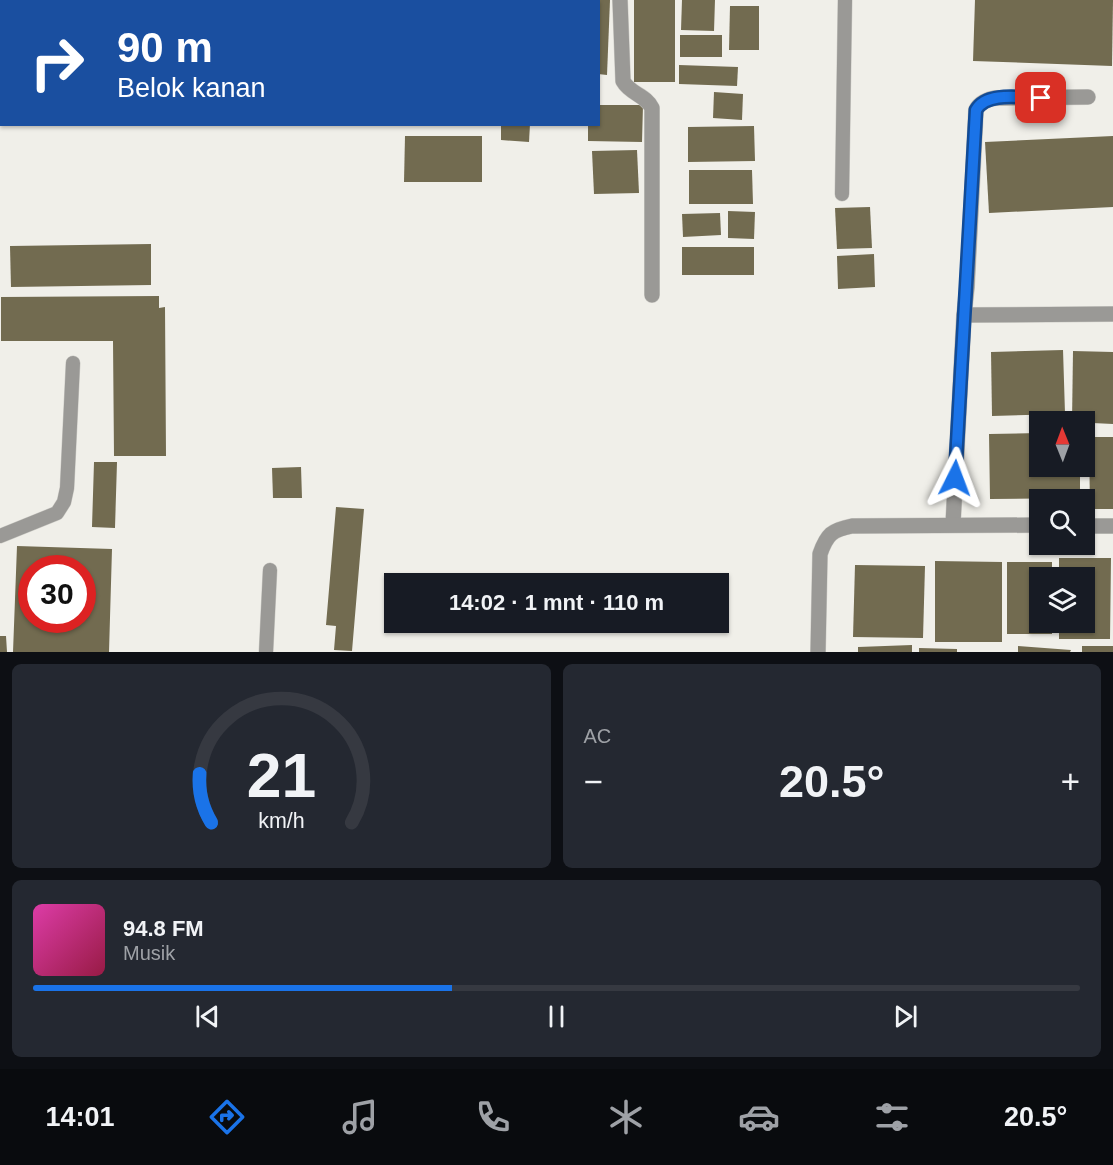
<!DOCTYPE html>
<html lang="id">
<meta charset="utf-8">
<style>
:root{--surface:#171b24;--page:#242831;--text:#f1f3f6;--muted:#9ea1a6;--line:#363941;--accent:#1a73e8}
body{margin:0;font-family:Arial,sans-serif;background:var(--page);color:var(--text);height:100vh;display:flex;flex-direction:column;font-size:22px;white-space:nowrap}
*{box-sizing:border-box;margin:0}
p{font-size:20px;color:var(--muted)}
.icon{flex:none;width:33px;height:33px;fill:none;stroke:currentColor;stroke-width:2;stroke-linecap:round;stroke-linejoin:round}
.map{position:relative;height:652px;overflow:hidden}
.side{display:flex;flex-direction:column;gap:12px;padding:12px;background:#0d0f14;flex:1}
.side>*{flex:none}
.hud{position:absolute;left:0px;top:0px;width:600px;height:126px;box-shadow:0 2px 4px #0004;background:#1a4fa0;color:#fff;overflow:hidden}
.needle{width:39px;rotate:359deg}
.controls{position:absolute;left:1029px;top:411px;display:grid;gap:12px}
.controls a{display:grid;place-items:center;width:66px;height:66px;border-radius:0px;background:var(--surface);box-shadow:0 2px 4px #0004;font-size:30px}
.speed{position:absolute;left:18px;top:555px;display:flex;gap:12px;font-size:30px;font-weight:700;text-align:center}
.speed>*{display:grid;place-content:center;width:78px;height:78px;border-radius:50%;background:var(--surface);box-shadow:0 2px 4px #0004;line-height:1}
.speed .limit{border:9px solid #d22;background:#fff;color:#111}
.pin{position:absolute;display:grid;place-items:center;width:51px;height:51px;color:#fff;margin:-26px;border-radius:12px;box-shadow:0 3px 9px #0006}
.me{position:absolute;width:66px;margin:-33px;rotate:3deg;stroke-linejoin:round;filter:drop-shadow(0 0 4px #0008)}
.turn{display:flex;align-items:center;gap:21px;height:126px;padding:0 18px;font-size:27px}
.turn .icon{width:78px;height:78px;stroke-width:2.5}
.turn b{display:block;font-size:42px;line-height:51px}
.big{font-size:45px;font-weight:600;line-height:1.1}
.side .widget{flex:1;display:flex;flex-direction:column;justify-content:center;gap:9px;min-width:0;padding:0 21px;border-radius:9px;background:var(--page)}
.side .dial{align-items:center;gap:0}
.dial svg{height:156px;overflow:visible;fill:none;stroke:var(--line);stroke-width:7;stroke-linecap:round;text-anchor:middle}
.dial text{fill:var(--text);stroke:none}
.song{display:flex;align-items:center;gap:18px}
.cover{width:72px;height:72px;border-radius:9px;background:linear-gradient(135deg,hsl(320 70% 55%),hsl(340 70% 35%))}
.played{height:6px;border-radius:3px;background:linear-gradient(90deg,var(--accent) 40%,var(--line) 40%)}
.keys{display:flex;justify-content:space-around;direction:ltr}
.heat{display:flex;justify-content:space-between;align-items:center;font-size:33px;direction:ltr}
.side .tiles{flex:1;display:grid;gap:12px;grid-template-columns:1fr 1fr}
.widget:last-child{grid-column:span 2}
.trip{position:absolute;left:384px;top:573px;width:345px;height:60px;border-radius:0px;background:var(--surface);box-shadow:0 2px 4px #0004;font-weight:600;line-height:60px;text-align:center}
.dock{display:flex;height:96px;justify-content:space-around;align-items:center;background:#090b0e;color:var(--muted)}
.dock .icon{width:42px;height:42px}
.dock .selected{color:var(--accent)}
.dock b{font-size:27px;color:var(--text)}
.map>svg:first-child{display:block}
.building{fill:#726b50;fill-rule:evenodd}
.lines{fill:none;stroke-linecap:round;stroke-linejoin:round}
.lane-casing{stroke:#cdccc7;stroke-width:15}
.street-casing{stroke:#cdccc7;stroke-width:16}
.lane{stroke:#9a9996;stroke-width:14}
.street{stroke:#9a9996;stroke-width:15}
.route-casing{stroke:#114b97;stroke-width:15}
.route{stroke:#1a73e8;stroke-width:10}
</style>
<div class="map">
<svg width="1113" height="652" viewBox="0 0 1113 652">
<rect width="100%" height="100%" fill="#f0efe9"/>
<g class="building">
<path d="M 598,0 L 610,0 L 607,75 L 598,74 Z"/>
<rect x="634" y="0" width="41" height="82"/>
<path d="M 682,0 L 715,0 L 714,31 L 681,30 Z"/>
<path d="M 975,0 L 1113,0 L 1112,66 L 973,61 Z"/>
<path d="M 730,6 L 759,6 L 759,50 L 729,50 Z"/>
<rect x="680" y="35" width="42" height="22"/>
<path d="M 679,65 L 738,67 L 737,86 L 679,84 Z"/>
<path d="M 714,92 L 743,94 L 742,120 L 713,118 Z"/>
<path d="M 598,105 L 643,105 L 642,142 L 588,141 L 588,124 L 598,124 Z"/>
<path d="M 501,124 L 530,124 L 529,142 L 501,140 Z"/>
<path d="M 754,126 L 755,161 L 688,162 L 688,127 Z"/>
<path d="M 405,136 L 482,136 L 482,182 L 404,182 Z"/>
<path d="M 1113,136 L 1113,207 L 989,213 L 985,142 Z"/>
<path d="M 637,150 L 639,193 L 594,194 L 592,151 Z"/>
<path d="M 689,170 L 752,170 L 753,204 L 689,204 Z"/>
<path d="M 870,207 L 872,248 L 837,249 L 835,208 Z"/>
<path d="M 728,211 L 755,212 L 754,239 L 728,238 Z"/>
<path d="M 720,213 L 721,235 L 683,237 L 682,214 Z"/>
<path d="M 151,244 L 151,285 L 11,287 L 10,246 Z"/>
<rect x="682" y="247" width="72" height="28"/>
<path d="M 874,254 L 875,287 L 838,289 L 837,256 Z"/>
<path d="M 159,296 L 159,308 L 165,307 L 166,456 L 114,456 L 113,341 L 1,341 L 1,297 Z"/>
<path d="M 1063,350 L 1065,414 L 992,416 L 991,352 Z"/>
<path d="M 1073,351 L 1113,352 L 1113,424 L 1072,422 Z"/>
<path d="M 1040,433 L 1040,466 L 1080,466 L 1080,498 L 990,499 L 989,434 Z"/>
<path d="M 1089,437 L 1113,437 L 1113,509 L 1090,509 Z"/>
<path d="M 94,462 L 117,462 L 115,528 L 92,527 Z"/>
<path d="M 301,467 L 302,498 L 273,498 L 272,468 Z"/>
<path d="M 336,507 L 364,509 L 352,651 L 334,650 L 336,626 L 326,625 Z"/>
<path d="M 17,546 L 112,549 L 109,652 L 13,652 ZM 32,568 L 82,568 L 82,620 L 32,620 Z"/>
<path d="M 1059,558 L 1111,558 L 1110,639 L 1059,639 L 1059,622 L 1084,622 L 1084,578 L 1059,578 Z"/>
<path d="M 935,561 L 1002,562 L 1002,642 L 935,642 Z"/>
<path d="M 1007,562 L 1052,562 L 1052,578 L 1040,578 L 1040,622 L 1052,622 L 1052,634 L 1007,634 Z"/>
<path d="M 855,565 L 925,566 L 923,638 L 853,637 Z"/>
<path d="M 0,636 L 6,636 L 7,652 L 0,652 Z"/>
<path d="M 912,645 L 912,652 L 858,652 L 858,647 Z"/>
<path d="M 1018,646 L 1071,650 L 1070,652 L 1018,652 Z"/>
<rect x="1082" y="646" width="31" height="6"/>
<path d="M 919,648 L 957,649 L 957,652 L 919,652 Z"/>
</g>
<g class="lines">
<defs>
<g id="lane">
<path d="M 842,194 L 845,0"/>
<path d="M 0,536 L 57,513 L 64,502 L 67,488 L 73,363"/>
<path d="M 266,652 L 270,570"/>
</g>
<g id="street">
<path d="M 620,0 L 623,81 C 630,94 646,95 652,108 L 652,295"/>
<path d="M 486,2 L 486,0"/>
<path d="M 1088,97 L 995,98 C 988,99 979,103 976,110 L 967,287 L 964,315 L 1113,314"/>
<path d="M 953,524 L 964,315"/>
<path d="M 1084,526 L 1113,526"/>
<path d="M 818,652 L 820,554 C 827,534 832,530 852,526 L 1040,525"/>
</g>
</defs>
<use href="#lane" class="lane-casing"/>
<use href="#street" class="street-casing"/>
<use href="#lane" class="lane"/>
<use href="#street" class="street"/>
</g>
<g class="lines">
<defs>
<path id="route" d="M 955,478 L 976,110 C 987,91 1022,98 1041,98"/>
</defs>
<use href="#route" class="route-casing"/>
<use href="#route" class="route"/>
</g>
</svg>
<div class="controls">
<a><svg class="needle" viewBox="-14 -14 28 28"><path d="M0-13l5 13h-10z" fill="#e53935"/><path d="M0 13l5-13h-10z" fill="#9ea1a6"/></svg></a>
<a><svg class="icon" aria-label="search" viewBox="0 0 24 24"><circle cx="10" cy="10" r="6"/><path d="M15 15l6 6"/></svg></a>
<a><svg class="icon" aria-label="layers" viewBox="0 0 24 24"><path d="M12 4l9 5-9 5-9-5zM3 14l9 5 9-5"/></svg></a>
</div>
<div class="speed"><div class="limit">30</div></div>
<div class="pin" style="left:1041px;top:98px;background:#d93025"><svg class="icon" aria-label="arrive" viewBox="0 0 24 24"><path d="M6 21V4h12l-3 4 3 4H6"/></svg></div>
<svg class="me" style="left:955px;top:478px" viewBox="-20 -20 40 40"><path d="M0-17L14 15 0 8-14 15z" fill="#1a73e8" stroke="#fff" stroke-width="4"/></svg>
<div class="trip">14:02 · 1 mnt · 110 m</div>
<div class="hud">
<div class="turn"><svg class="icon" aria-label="right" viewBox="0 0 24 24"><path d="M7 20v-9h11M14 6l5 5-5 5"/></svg><div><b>90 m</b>Belok kanan</div></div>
</div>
</div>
<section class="side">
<div class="tiles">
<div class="widget dial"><svg viewBox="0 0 100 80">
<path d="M14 69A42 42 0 1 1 86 69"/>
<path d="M14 69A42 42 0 0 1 8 44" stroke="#1a73e8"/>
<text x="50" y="56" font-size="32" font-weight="700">21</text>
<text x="50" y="72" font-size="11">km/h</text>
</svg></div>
<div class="widget"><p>AC</p>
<div class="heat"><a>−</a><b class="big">20.5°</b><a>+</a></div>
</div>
<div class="widget">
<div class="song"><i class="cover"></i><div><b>94.8 FM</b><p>Musik</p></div></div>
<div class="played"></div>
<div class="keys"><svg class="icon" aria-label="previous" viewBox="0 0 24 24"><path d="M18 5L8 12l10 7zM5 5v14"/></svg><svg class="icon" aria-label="pause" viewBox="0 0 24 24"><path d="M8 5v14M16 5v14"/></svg><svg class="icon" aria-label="next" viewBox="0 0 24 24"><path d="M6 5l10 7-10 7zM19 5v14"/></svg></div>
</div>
</div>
</section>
<nav class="dock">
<b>14:01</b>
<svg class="icon selected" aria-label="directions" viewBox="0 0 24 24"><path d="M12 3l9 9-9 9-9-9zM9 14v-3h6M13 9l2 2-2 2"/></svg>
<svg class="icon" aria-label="music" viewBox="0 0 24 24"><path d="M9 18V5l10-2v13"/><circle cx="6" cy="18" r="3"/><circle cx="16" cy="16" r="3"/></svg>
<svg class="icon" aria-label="phone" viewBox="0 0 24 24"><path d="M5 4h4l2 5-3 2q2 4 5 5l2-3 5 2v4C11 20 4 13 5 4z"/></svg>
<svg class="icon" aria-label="climate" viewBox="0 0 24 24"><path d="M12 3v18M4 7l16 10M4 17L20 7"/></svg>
<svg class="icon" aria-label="car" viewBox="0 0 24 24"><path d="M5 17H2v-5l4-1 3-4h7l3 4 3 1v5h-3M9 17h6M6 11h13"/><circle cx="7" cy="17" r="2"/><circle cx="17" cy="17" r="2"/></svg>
<svg class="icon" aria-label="filters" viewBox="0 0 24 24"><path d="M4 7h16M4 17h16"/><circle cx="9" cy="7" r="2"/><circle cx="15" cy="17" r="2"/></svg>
<b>20.5°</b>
</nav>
